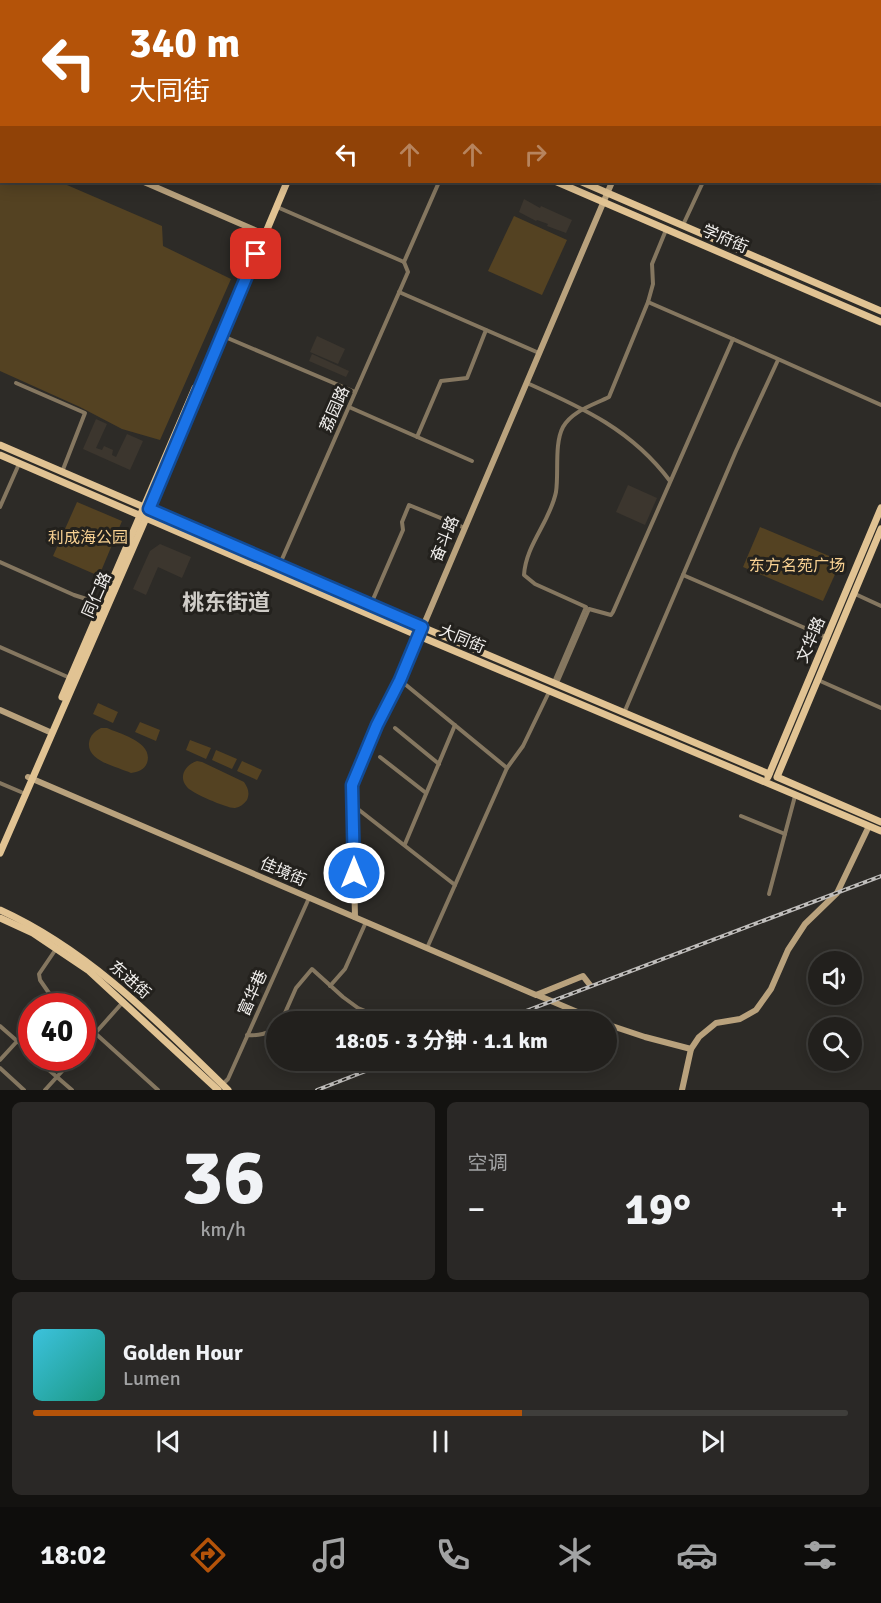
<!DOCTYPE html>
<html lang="zh">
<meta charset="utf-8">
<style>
:root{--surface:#22201d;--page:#2a2826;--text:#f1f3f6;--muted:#a2a3a4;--line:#3f3e3b;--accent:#b45309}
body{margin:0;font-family:Signika,"Noto Sans SC",sans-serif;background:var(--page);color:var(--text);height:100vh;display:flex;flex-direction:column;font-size:22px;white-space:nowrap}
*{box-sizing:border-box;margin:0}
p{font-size:20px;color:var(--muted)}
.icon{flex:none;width:33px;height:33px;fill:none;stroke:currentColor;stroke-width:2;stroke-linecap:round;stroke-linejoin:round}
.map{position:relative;height:1090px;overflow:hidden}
.side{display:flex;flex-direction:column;gap:12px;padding:12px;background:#131210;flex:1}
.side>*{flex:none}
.guide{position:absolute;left:0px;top:0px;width:882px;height:183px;box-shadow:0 3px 15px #0003,0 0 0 2px var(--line);background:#b45309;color:#fff;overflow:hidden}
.tools{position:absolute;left:808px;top:951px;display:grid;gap:12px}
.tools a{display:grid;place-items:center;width:54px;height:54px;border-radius:50%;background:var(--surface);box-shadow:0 3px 15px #0003,0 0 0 2px var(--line);font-size:30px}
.speed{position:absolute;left:18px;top:993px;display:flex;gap:12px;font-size:30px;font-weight:700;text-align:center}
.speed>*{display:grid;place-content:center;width:78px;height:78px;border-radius:50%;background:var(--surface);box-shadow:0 3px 15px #0003,0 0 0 2px var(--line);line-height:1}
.speed .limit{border:9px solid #d22;background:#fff;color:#111}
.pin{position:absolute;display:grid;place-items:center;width:51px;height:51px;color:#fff;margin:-26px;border-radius:12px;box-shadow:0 3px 9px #0006}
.me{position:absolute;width:66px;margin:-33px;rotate:0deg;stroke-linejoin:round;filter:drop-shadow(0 0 4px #0008)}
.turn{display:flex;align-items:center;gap:21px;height:126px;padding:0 30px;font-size:27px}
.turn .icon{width:78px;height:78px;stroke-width:2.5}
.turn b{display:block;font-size:42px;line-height:51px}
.lanes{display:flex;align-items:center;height:57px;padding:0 30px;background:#0003;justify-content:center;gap:30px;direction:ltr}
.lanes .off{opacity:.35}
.big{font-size:45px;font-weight:700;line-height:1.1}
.side .widget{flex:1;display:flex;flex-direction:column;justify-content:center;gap:9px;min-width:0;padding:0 21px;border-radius:9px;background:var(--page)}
.side .dial{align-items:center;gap:0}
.dial b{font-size:78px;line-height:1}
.song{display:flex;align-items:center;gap:18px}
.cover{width:72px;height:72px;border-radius:9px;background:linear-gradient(135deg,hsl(190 70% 55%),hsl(170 70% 35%))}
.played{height:6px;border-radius:3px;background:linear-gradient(90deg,var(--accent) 60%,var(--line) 60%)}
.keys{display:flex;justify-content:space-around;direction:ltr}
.heat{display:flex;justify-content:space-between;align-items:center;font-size:33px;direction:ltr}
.side .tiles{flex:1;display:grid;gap:12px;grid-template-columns:1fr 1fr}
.widget:last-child{grid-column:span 2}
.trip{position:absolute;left:266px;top:1011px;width:351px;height:60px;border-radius:30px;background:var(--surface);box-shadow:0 3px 15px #0003,0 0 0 2px var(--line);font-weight:700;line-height:60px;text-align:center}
.tabs{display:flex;height:96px;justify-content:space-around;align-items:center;background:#0e0d0c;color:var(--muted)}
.tabs .icon{width:42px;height:42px}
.tabs .current{color:var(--accent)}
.tabs b{font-size:27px;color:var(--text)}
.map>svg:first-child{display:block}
.built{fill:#3c362e}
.green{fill:#544222}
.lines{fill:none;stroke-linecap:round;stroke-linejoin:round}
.street{stroke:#857760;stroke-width:4}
.secondary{stroke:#b9a27d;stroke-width:6}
.primary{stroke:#e1c393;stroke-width:7}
.rail-casing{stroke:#bfbdbb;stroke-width:4}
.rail{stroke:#23211d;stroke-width:1.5;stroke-dasharray:4.5;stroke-linecap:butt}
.route-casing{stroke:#114b97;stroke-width:15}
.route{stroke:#1a73e8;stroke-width:10}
.labels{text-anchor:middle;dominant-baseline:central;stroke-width:6;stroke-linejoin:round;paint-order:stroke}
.street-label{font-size:16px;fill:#f1efed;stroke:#23211d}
.park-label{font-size:16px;fill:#f8d192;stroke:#23211d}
.district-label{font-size:22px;font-weight:bold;fill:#d0cdc8;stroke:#23211d}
</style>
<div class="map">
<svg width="881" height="1090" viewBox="0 0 881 1090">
<rect width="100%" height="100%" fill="#2d2b27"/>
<g class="built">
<path d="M 524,199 L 540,208 L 541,206 L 572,220 L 566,233 L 547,226 L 548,224 L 537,220 L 536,221 L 519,212 Z"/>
<path d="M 317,336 L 345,349 L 338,364 L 310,352 Z"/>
<path d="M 312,354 L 349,371 L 346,377 L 309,361 Z"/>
<path d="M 96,419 L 107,424 L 96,448 L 102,450 L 104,446 L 113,450 L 112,455 L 116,457 L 127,434 L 143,441 L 130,470 L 83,449 Z"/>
<path d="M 628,485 L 657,498 L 645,525 L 616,512 Z"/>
<path d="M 160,544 L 191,557 L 182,578 L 158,567 L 146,595 L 133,589 L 150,551 Z"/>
</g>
<g class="green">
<path d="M 0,155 L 2,182 L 60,182 L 162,226 L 163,246 L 231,279 L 160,440 L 122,429 L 80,407 L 0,371 Z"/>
<path d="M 514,216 L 567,240 L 542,295 L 488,271 Z"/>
<path d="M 77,502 L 122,521 L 99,576 L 53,556 Z"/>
<path d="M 760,527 L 841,561 L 823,601 L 743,567 Z"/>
<path d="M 98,703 L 118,712 L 113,723 L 93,714 Z"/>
<path d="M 140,722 L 160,730 L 156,741 L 135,732 Z"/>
<path d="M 101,728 L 107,728 C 120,734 154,742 147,763 C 144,770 138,772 131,773 C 118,767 87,761 89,743 C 90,735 95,731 101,728 Z"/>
<path d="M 190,740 L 211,748 L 206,759 L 186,750 Z"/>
<path d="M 216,750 L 237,759 L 232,769 L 212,760 Z"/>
<path d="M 197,761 L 202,762 L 244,782 C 248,788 250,793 247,800 C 244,804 240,807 235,808 C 229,809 191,793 187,787 C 178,777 185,765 197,761 Z"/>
<path d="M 242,761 L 262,770 L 257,780 L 237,771 Z"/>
</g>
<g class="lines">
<g class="street">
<path d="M 758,0 L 761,2"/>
<path d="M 880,53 L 881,53"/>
<path d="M 277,207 L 404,262"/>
<path d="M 683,225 L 703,182"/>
<path d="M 404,262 L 439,182"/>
<path d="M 399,292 L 539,353"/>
<path d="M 218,334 L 355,392"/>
<path d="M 733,339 L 881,405"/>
<path d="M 16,383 L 85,413 L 62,472"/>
<path d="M 527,383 C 583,408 632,430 670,481"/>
<path d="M 349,407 L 472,461"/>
<path d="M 417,437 L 441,381 L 467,378 L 486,330"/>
<path d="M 0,507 L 19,464"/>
<path d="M 0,562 L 74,595 L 102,604"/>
<path d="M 279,566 L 408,272 L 404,262"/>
<path d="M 683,575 L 828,638"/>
<path d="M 853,593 L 881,606"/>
<path d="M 371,604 L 403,530 L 402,522 L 409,505 L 465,528"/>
<path d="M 0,647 L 70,678"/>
<path d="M 400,680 L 507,768"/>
<path d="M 818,680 L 881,708"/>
<path d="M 554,682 L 586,607 L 535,584 L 524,575 C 526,544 550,522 556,492 C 559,473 554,444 563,427 C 572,411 593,405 609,397 L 648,302 L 653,284 L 652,264 L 666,230"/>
<path d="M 557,683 L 589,609 L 611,615 L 613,612 L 733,339 L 648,302"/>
<path d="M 624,713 L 736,451 L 778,360"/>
<path d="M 395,728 L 439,764"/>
<path d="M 380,757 L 426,793"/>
<path d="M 0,783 L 21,792"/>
<path d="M 354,806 L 455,885"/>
<path d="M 741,816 L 785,834"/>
<path d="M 405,844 L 455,725"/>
<path d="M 769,894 L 795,796"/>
<path d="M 427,948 L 507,768 L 523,746 L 549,692"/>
<path d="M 330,986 L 345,969 L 366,922"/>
<path d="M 48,1006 L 51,996 L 40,980 L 39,974 L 56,949"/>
<path d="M 281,1022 L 296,988 L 312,969 L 343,997 L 358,1008 L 389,1021"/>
<path d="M 0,1026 L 32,1054"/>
<path d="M 95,1033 L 158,1090"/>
<path d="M 247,1035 C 257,1036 269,1034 276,1027"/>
<path d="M 82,1048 L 123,1002"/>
<path d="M 35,1058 L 72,1090"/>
<path d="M 0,1060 L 32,1025"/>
<path d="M 0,1068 L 24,1090"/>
<path d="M 223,1084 L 228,1079 L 309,898"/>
<path d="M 45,1090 L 74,1058"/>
</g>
<g class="secondary">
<path d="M 486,0 L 489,2"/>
<path d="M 690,2 L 691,0"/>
<path d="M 0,119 L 2,120"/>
<path d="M 880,167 L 881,167"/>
<path d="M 144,182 L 264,234"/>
<path d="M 0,710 L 52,733"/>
<path d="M 28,777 L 536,995 L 583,976 L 590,985"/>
<path d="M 355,917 L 352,785 L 377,725 L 419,636 L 612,182"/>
<path d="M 537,995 L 601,1022"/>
<path d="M 606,1024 L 645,1037 L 691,1049"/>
<path d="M 682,1090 L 691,1049 L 699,1037 L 716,1023 L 740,1019 L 756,1010 L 771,989 L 788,950 L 805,924 L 837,893 L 869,826"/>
</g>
<g class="primary">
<path d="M 136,0 L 139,2"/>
<path d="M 159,0 L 163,2"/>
<path d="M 361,2 L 362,0"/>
<path d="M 557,182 L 881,322"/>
<path d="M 582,182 L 881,311"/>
<path d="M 0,445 L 422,627 L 769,774"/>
<path d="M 0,455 L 419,636 L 881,831"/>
<path d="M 881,529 L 777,777 L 881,822"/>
<path d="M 62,697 L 195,388"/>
<path d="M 768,777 L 881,508"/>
<path d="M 0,853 L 146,518 L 287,182"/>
<path d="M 0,910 C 90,951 158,1022 228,1090"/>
<path d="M 0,918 L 33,933 L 88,970 L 218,1090"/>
</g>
<defs>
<g id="rail">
<path d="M 497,1022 L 881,876"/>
<path d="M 317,1090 L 394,1060"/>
</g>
</defs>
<use href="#rail" class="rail-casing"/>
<use href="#rail" class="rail"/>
</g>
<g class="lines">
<defs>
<path id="route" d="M 256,254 L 149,509 L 422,627 L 400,680 L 377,725 L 352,785 L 354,873"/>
</defs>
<use href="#route" class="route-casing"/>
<use href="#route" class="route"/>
</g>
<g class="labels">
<g class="street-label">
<text transform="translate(725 239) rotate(23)">学府街</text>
<text transform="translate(335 409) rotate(-66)">荔园路</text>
<text transform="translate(445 539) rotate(-67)">奋斗路</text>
<text transform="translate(97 595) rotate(-66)">同仁路</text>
<text transform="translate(462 639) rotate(23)">大同街</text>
<text transform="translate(811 640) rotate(-67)">文华路</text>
<text transform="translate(283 872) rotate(23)">佳境街</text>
<text transform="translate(130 980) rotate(41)">东进街</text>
<text transform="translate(253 993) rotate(-66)">富华巷</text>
</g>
<g class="park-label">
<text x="88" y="538">利成海公园</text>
<text x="797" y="566">东方名苑广场</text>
</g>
<g class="district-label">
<text x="226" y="602">桃东街道</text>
</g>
</g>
</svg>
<div class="tools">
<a><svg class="icon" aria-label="sound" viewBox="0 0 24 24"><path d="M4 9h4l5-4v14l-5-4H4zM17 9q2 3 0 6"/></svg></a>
<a><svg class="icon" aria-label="search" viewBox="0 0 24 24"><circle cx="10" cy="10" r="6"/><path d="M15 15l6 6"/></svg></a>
</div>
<div class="speed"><div class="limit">40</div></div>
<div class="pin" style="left:256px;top:254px;background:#d93025"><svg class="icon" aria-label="arrive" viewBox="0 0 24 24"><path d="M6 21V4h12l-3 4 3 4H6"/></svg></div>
<svg class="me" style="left:354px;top:873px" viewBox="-20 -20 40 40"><circle r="17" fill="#1a73e8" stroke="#fff" stroke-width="3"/><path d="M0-11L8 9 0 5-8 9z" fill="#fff"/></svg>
<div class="trip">18:05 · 3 分钟 · 1.1 km</div>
<div class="guide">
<div class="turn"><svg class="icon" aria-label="left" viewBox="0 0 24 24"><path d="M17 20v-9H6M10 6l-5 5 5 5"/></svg><div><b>340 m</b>大同街</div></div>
<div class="lanes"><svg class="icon" aria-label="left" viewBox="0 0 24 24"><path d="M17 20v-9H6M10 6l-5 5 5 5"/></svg><svg class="icon off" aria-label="ahead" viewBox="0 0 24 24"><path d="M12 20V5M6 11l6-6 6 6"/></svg><svg class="icon off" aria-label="ahead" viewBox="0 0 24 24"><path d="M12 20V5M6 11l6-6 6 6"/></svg><svg class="icon off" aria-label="right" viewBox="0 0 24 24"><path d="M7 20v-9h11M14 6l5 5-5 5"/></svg></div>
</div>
</div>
<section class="side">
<div class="tiles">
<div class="widget dial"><b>36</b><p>km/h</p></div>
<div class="widget"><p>空调</p>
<div class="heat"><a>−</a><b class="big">19°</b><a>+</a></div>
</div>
<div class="widget">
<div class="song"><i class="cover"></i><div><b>Golden Hour</b><p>Lumen</p></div></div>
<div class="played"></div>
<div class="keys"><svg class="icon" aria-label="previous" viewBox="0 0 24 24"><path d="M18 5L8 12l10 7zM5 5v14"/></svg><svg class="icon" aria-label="pause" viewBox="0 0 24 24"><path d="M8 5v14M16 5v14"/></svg><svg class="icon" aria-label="next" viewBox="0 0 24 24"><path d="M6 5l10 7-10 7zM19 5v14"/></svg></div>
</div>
</div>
</section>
<nav class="tabs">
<b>18:02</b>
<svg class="icon current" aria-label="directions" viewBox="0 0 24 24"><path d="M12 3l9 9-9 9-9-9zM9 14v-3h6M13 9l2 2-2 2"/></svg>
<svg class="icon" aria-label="music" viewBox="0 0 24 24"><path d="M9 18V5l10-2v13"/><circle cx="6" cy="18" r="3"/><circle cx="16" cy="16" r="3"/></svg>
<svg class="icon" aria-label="phone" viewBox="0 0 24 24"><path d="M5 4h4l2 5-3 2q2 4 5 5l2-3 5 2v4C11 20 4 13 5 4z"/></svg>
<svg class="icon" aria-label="climate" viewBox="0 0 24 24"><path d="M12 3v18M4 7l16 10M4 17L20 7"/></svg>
<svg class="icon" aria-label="car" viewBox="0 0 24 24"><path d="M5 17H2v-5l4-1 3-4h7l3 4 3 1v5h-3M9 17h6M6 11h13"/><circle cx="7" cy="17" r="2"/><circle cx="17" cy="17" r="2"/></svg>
<svg class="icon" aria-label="filters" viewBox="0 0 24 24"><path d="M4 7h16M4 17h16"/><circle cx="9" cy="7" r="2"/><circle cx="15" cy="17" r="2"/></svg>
</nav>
